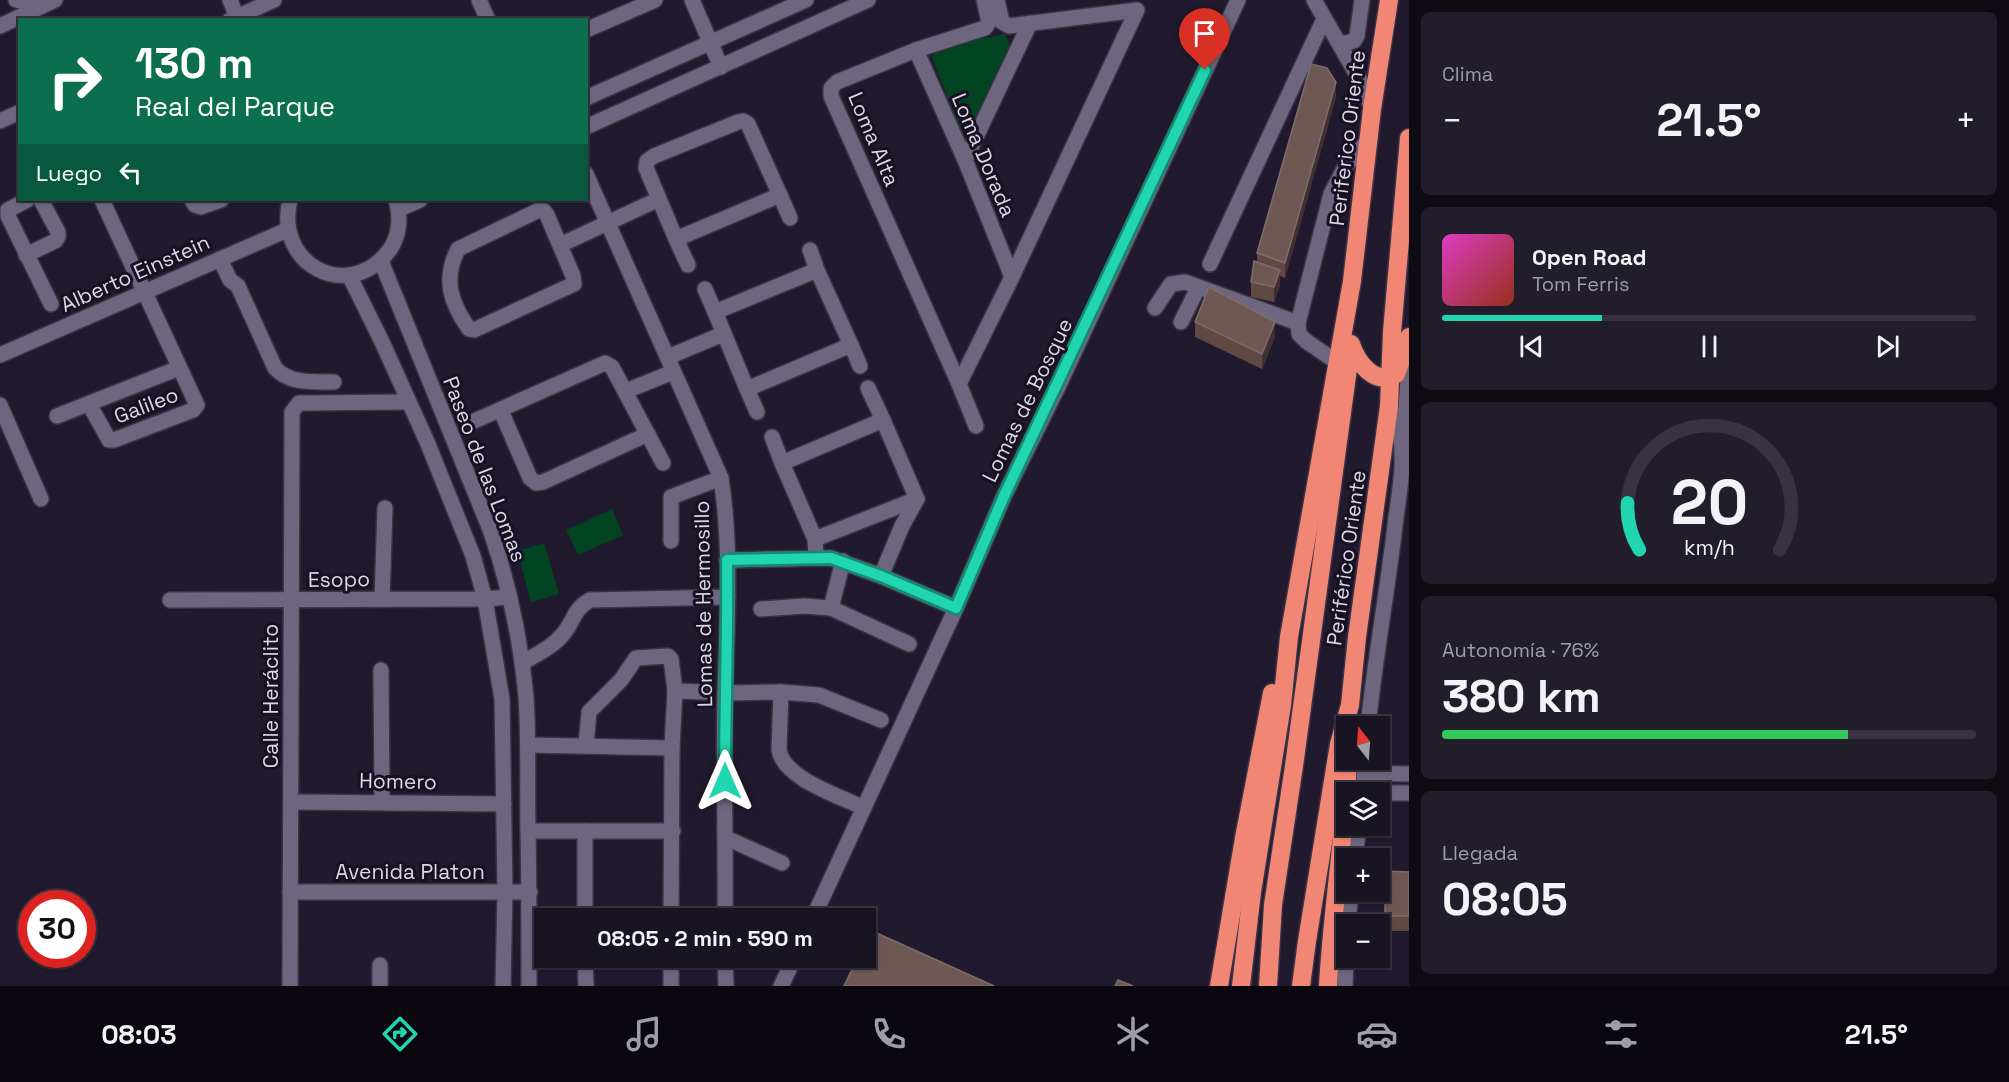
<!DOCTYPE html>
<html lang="es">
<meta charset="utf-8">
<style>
:root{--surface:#191422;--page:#221d2a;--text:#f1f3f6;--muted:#9f9ea5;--line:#373340;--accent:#20d5b0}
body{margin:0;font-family:"Space Grotesk",sans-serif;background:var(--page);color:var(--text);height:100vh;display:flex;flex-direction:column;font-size:22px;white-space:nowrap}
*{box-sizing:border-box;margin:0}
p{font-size:20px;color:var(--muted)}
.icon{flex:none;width:33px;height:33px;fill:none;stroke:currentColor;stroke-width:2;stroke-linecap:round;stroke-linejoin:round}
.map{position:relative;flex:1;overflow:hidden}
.panel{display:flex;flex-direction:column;gap:12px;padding:12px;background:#0e0b13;width:600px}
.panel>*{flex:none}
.top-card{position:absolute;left:18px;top:18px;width:570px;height:183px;border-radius:0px;box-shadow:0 2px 4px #0004,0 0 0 2px var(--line);background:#0b6e4f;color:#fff;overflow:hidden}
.needle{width:39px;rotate:343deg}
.fabs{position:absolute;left:1336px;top:716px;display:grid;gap:12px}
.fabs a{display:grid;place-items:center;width:54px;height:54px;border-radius:0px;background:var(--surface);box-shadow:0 2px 4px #0004,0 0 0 2px var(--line);font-size:30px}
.speed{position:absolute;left:18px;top:890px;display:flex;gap:12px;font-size:30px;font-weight:700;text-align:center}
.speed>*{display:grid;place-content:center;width:78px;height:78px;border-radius:50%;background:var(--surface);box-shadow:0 2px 4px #0004,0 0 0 2px var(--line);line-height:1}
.speed .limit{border:9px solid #d22;background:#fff;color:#111}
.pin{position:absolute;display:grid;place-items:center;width:51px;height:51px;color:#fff;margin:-62px -26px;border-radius:50% 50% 50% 0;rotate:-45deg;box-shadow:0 0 6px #0007}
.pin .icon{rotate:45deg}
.me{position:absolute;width:66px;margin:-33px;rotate:0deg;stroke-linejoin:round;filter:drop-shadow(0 0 4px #0008)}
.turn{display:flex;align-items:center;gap:21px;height:126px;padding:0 18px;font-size:27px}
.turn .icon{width:78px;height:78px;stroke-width:2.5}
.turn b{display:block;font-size:42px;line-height:51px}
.then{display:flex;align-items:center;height:57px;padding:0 18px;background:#0003;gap:12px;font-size:22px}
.big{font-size:45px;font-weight:700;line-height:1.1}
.panel .widget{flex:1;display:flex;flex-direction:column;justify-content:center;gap:9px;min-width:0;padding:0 21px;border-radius:9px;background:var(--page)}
.panel .dial{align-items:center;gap:0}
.dial svg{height:156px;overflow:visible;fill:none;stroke:var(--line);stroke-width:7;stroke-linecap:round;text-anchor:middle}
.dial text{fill:var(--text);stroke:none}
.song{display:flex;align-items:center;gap:18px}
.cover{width:72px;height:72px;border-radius:9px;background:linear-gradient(135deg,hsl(310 70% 55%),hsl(10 70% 35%))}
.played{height:6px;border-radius:3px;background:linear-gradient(90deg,var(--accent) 30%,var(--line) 30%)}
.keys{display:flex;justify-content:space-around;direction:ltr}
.heat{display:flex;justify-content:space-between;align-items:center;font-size:33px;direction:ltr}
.charge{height:9px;border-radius:4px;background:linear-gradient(90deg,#34c759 76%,var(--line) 0)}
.trip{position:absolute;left:534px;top:908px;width:342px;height:60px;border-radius:0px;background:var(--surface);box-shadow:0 2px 4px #0004,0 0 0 2px var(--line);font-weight:700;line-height:60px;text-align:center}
.dock{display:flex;height:96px;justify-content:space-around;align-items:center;background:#0a080e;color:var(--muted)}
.dock .icon{width:42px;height:42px}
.dock .active{color:var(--accent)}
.dock b{font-size:27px;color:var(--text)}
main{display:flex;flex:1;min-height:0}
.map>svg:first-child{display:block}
.green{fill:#042}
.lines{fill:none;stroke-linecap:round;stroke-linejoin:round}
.minor-casing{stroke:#393343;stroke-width:18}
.highway-casing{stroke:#393343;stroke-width:21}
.minor{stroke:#6e667e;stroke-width:15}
.highway{stroke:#f28674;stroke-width:18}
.wall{fill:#604942}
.shaded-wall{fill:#413033}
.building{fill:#6d5854;stroke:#7f6c6a;stroke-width:1.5}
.route-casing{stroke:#158a72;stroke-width:15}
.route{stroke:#20d5b0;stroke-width:10}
.labels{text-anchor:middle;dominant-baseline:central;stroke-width:6;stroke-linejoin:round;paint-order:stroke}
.street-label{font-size:21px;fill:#dbd7e4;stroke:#181124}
</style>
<main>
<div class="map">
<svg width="1409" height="986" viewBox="0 0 1409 986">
<rect width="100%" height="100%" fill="#211a2e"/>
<g class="green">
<path d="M 1005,34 L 1011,48 L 974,131 L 960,129 L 932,57 L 936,48 Z"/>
<path d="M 612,509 L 623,535 L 578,555 L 566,530 Z"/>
<path d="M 544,543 L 559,594 L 531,602 L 517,551 Z"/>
</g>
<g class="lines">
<defs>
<g id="minor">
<path d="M 16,0 L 42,6"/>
<path d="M 230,0 L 238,20"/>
<path d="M 479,0 L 488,20"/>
<path d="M 692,0 L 721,67"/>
<path d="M 984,0 L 989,22 L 985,28 L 916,50 L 837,82 L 831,88 L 831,96 L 959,384 L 1012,277 L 1137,10 L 1009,26 L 1002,22 L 997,0"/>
<path d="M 1314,0 L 1361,82 L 1372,109"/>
<path d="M 230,20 L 274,0"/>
<path d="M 0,26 L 55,0"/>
<path d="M 586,30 L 655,0"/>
<path d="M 1340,44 L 1354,41 L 1357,36 L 1362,0"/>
<path d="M 916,50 L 965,160 L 1012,277"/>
<path d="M 586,98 L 806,0"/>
<path d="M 0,121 L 20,112"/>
<path d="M 743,121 L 748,124 L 780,195 L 676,239 L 646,168 L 647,161 L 654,156 L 738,122 Z"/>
<path d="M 586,127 L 868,0"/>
<path d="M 965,160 L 1030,23"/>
<path d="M 586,174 L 721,478 C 732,550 727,622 725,693 C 723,768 726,843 725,918"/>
<path d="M 780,195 L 790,218"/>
<path d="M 27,200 L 8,210 L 8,216 L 51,304"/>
<path d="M 192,200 L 195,205 L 201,207 L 221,200"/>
<path d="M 290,200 C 274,264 347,303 388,252 C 400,237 401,217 396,200"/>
<path d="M 399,209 L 420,200"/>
<path d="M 537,211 L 544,211 L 547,215 L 573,276 L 574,284 L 474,330 L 469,329 C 450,302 443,279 458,249 Z"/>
<path d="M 676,239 L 688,265"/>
<path d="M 560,245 L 659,199"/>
<path d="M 810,250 L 817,270"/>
<path d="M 26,255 L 55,241 L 58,237 L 58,232 L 41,200"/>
<path d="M 220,259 L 230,280 L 238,286 L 275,368 C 289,384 314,382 334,382"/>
<path d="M 381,261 L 491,532 C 509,585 521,642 526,697 C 529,742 527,786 528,830 C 529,882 529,934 529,986"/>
<path d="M 1210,264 L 1324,19"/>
<path d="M 817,270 L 851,345 L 747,389 L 715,312 Z"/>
<path d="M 349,275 L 383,344 L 428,444 L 473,556 L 485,599 L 502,699 L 505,891 L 503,986"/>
<path d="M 705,289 L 715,312"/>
<path d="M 1155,308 L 1171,284 L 1185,282 L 1298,323 L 1299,334 L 1306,341 L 1338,363"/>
<path d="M 1181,322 L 1198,288"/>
<path d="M 1298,323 L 1331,194 L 1345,167 L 1370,138"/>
<path d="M 851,345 L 860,366"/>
<path d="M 0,355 L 287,230"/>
<path d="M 668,357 L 723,334"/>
<path d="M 959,384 L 976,426"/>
<path d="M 868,388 L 883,420"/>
<path d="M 747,389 L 757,412"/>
<path d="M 626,391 L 673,372"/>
<path d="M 89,404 L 109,440 L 114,440 L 193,410 L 197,405 L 102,200"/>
<path d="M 0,405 L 41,499"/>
<path d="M 501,411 L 530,478 L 536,483 L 543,482 L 648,434"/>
<path d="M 57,416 L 179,368"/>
<path d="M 472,422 L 605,363 L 612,367 L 663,463"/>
<path d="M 1404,435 L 1409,367"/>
<path d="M 772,437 L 782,463"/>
<path d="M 815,539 L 917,499 L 883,420 L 782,463 L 815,539 L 816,556"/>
<path d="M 671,541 L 671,497 L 721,478"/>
<path d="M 727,560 L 831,558 L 881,576 L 956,608"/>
<path d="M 881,576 L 902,526 L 917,499"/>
<path d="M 382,599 L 385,508"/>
<path d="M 170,600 L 485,599 L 509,597"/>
<path d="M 831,608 L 843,561"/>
<path d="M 761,609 L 804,606 L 831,608 L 909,644"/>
<path d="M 522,663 C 537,654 553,647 564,633 C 575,619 573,610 590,600 L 728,597"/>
<path d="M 381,670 L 382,802"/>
<path d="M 675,691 L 705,692"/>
<path d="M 781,692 L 779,750 C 784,779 840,796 864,808"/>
<path d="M 725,693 L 781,692 L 819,695 L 881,720"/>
<path d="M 1368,726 C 1375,659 1387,593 1395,526 C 1398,498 1405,468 1401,440 C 1400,427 1394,417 1389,406"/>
<path d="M 528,745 L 672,748"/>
<path d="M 586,746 L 589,712 L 621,680 L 636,658 L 668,656 L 671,659 L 675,691 L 672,748 L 671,918"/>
<path d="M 1365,773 L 1409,774"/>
<path d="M 1363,792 L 1366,759"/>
<path d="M 1380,793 L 1409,793"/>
<path d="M 292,802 L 504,804"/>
<path d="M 528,831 L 673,831"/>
<path d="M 585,831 L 585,918"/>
<path d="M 726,838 L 782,863"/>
<path d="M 1355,858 L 1359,825"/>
<path d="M 290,892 L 530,892"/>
<path d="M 813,918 L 956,608 L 1004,496 L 1058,387 L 1238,0"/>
<path d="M 1348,924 L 1351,891"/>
<path d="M 585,957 L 586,986"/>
<path d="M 725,957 L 726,986"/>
<path d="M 380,965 L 380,986"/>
<path d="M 290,986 L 292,412 L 299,403 L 304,403 L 409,402"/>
<path d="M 671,986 L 671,957"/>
<path d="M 781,986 L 795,957"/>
<path d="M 1345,986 L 1347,934"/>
</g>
<g id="highway">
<path d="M 1351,344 C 1357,362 1375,387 1396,374 L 1409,337"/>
<path d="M 1219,986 L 1244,838 L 1272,693"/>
<path d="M 1241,986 L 1252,892 L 1282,705 L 1289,637 L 1352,281 L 1372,109 L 1389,0"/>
<path d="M 1268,986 L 1273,905 L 1294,766 L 1349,361"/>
<path d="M 1301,986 L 1307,941 L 1339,744 L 1350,705 L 1357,637 L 1389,406 L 1392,332 L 1409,138"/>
<path d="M 1328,986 C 1332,910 1345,835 1348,759"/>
</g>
</defs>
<use href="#minor" class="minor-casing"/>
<use href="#highway" class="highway-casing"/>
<use href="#minor" class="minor"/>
<use href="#highway" class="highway"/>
</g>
<g class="wall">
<path d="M 1336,97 L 1285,278 L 1280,276 L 1280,285 L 1274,302 L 1251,297 L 1251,282 L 1257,262 L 1257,253 Z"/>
<path d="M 1195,322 L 1275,337 L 1262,369 L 1195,337 Z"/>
<path d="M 1385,871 L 1409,872 L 1409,931 L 1385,931 Z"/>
</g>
<g class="shaded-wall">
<path d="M 1336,82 L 1336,97 L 1285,278 L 1285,263 Z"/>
<path d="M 1280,270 L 1280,285 L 1274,302 L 1274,287 Z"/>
<path d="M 1275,322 L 1275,337 L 1262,369 L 1262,354 Z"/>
</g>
<g class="building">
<path d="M 1311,64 L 1327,68 L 1336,82 L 1285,263 L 1257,253 Z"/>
<path d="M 1254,261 L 1280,270 L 1274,287 L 1251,282 Z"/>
<path d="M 1209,287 L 1275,322 L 1262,354 L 1195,322 Z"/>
<path d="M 1385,871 L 1409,872 L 1409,916 L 1385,916 Z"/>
<path d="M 870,930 L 994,986 L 844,986 L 858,957 L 866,957 L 866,940 Z"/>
<path d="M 1118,980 L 1133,986 L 1115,986 Z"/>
</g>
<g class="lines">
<defs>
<path id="route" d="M 725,781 C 725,707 728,634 727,560 L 831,558 L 881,576 L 956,608 L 1004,496 L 1205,70"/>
</defs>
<use href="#route" class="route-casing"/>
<use href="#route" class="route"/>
</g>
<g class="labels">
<g class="street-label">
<text transform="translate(1347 138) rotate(-83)">Periferico Oriente</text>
<text transform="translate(874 139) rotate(67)">Loma Alta</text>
<text transform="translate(984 155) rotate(67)">Loma Dorada</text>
<text transform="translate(135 273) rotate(-24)">Alberto Einstein</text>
<text transform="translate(1027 400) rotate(-64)">Lomas de Bosque</text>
<text transform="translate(146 405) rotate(-21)">Galileo</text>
<text transform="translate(485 469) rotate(69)">Paseo de las Lomas</text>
<text transform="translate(1346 558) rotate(-82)">Periférico Oriente</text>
<text transform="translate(339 579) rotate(-1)">Esopo</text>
<text transform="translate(703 604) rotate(-91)">Lomas de Hermosillo</text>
<text transform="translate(270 696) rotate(-90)">Calle Heráclito</text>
<text transform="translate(398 781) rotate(1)">Homero</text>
<text x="410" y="871">Avenida Platon</text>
</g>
</g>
</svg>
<div class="fabs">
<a><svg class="needle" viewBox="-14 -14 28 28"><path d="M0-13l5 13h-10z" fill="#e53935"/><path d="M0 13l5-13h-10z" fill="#9f9ea5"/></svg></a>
<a><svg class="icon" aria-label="layers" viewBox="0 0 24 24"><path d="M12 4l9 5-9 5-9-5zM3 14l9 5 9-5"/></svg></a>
<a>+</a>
<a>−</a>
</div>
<div class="speed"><div class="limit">30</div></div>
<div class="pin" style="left:1205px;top:70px;background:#d93025"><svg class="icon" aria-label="arrive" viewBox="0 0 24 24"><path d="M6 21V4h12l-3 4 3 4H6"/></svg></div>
<svg class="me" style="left:725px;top:781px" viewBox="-20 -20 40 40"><path d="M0-17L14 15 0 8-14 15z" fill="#20d5b0" stroke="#fff" stroke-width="4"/></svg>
<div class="trip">08:05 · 2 min · 590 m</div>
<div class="top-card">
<div class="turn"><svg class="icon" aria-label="right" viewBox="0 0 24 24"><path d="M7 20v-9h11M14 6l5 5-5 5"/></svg><div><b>130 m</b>Real del Parque</div></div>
<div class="then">Luego<svg class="icon" aria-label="left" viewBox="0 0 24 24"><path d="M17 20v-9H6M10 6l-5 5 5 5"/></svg></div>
</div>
</div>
<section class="panel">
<div class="widget"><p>Clima</p>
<div class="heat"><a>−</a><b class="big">21.5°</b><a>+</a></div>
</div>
<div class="widget">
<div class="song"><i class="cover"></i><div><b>Open Road</b><p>Tom Ferris</p></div></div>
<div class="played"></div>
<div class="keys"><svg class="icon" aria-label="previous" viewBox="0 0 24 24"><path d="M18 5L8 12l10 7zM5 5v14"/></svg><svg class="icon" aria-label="pause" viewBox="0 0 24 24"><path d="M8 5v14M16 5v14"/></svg><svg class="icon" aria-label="next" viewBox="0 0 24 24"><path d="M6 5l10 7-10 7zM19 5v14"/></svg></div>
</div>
<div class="widget dial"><svg viewBox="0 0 100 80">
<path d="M14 69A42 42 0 1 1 86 69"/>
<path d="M14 69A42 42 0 0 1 8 45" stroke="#20d5b0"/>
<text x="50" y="56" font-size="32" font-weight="700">20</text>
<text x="50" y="72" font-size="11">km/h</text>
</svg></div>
<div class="widget"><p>Autonomía · 76%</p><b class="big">380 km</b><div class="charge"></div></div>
<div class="widget"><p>Llegada</p><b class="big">08:05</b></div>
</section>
</main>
<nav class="dock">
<b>08:03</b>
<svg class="icon active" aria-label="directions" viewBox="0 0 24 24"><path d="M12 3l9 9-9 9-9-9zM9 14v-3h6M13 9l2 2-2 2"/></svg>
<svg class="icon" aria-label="music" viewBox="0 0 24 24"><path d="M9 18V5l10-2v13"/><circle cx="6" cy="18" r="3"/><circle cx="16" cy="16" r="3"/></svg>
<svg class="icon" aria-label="phone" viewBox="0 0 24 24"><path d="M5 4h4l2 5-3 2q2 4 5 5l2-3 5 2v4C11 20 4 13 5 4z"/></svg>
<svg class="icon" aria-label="climate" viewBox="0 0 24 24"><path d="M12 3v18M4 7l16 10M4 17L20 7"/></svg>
<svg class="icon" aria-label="car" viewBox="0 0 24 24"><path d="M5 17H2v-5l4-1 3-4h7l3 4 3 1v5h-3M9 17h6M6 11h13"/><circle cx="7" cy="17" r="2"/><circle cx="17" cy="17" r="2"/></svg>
<svg class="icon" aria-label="filters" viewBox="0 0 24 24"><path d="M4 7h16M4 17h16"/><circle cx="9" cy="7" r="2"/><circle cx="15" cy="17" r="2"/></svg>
<b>21.5°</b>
</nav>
